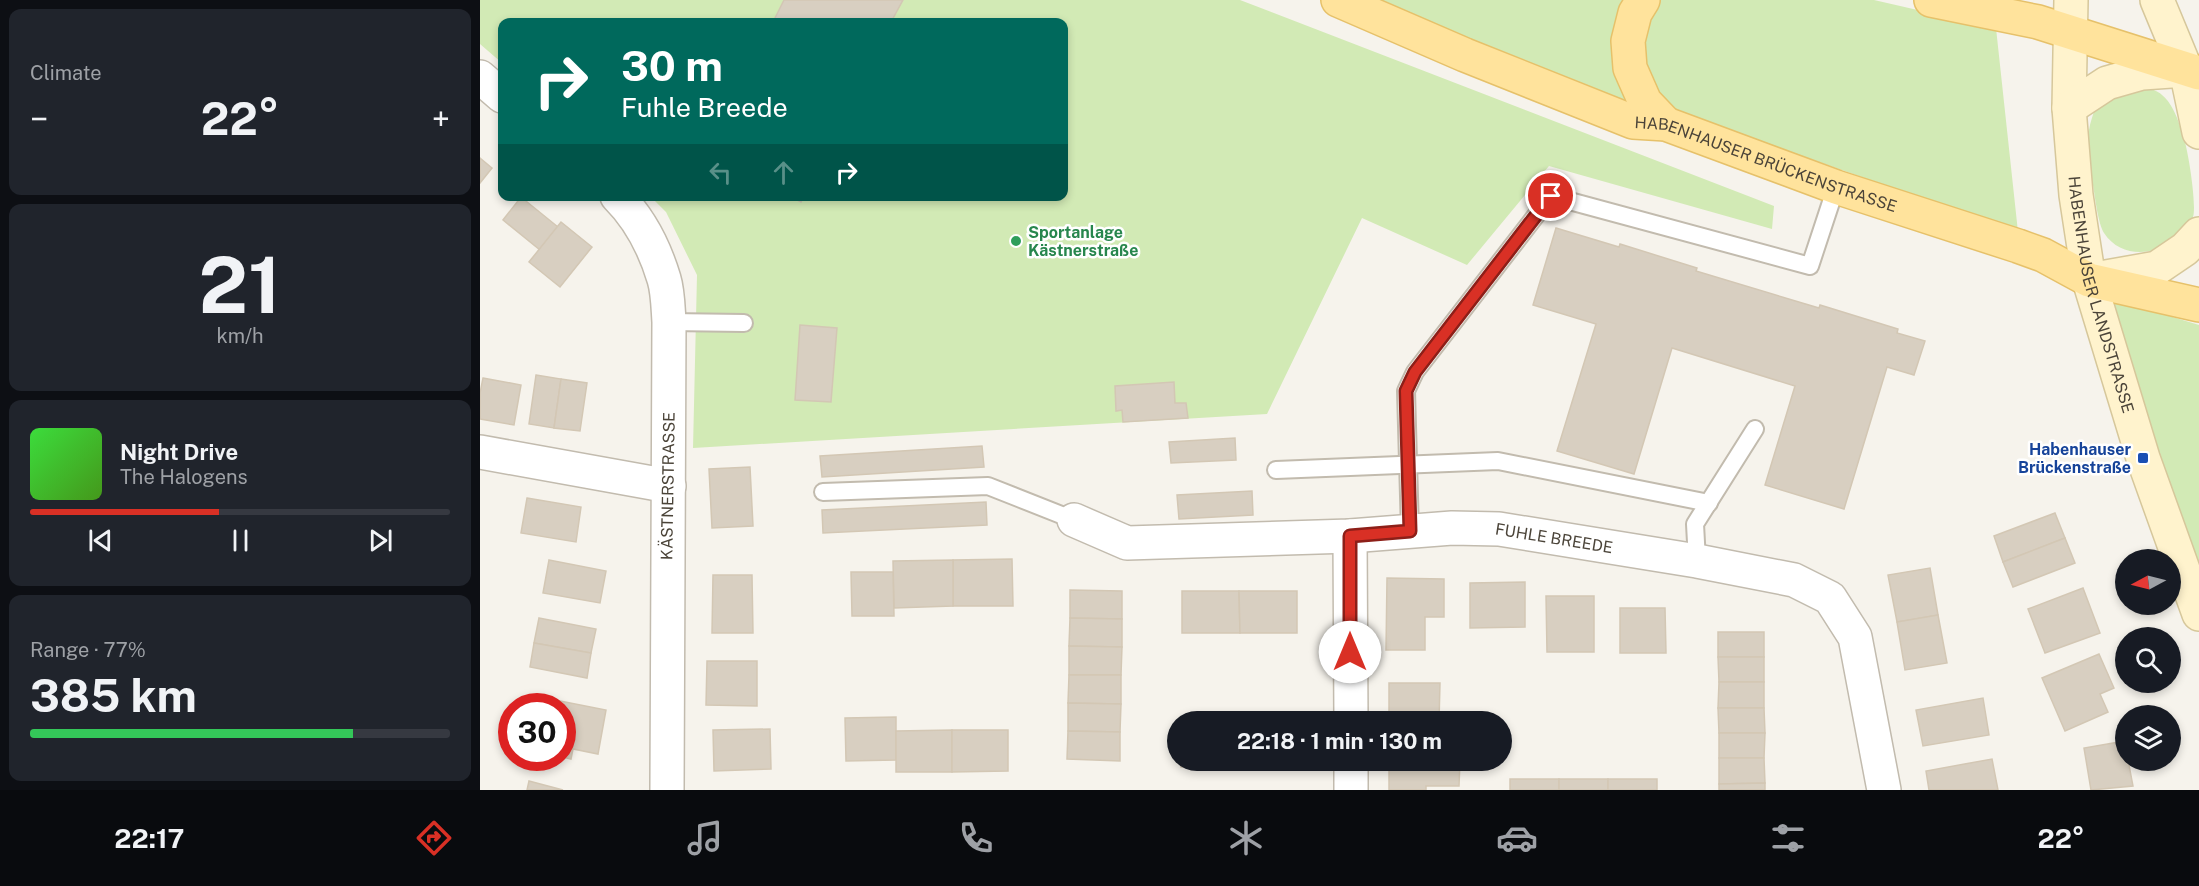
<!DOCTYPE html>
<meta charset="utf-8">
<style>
:root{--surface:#171b24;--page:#20242c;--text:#f1f3f6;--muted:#9ea1a6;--line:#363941;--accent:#d93025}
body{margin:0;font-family:"Public Sans",sans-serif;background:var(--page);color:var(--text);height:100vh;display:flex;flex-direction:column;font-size:22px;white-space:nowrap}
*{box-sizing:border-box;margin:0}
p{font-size:20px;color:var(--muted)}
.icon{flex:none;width:33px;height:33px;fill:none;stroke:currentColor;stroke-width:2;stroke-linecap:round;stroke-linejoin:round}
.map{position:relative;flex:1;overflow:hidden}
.sheet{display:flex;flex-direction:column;gap:9px;padding:9px;background:#0d0f14;width:480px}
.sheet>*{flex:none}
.banner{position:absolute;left:18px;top:18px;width:570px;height:183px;border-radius:12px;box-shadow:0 3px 9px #0003;background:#00695c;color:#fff;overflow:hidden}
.needle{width:39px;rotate:263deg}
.controls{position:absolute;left:1635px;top:549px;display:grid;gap:12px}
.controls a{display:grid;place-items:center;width:66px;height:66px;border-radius:50%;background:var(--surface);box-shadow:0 3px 9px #0003;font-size:30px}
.speed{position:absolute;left:18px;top:693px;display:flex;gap:12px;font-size:30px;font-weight:700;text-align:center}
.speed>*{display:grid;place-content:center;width:78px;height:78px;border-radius:50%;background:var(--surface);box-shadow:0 3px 9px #0003;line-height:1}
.speed .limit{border:9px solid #d22;background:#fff;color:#111}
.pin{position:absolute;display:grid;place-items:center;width:51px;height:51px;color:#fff;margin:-26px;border:3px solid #fff;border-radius:50%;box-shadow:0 2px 6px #0007}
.me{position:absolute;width:66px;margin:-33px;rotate:0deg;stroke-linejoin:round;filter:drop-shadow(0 0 4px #0008)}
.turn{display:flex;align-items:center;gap:21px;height:126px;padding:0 24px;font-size:27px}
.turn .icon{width:78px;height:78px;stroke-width:2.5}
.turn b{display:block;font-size:42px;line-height:51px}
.lanes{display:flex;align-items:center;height:57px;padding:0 24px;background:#0003;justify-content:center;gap:30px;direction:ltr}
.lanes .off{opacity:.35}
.big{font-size:45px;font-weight:700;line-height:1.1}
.sheet .card{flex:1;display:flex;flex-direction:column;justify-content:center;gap:9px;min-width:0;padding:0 21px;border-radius:12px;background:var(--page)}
.sheet .dial{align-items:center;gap:0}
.dial b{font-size:78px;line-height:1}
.song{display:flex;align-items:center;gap:18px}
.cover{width:72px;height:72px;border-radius:9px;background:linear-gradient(135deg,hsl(120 70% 55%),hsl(100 70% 35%))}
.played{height:6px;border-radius:3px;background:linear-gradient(90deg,var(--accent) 45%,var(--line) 45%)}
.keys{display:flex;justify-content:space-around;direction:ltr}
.heat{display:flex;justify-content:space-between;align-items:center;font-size:33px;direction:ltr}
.charge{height:9px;border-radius:4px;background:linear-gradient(90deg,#34c759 77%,var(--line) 0)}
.trip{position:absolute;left:687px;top:711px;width:345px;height:60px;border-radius:30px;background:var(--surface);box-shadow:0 3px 9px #0003;font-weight:700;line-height:60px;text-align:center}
.tabs{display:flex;height:96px;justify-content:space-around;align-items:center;background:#090b0e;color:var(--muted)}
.tabs .icon{width:42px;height:42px}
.tabs .current{color:var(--accent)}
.tabs b{font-size:27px;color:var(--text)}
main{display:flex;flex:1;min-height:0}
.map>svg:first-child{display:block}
.green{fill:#d2eab5}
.building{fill:#d8cfc1;stroke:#d3c7b4;stroke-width:1.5}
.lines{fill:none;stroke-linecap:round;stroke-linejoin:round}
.lane-casing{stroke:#c2bbae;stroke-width:20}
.street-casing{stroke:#c2bbae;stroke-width:36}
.secondary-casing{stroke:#d6c79b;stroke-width:36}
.primary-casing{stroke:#e6c16a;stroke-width:36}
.lane{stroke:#fff;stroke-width:16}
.street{stroke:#fff;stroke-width:33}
.secondary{stroke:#fff3cd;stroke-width:33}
.primary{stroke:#ffe39c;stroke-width:33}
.route-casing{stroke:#8d1f18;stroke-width:15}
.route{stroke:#d93025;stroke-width:10}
.leisure-dot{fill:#2e9e5b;stroke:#fff;stroke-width:2}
.transit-dot{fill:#1a4fb4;stroke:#fff;stroke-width:2}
.labels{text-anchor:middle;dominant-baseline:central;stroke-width:5;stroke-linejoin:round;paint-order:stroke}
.street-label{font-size:16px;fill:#4b4439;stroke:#fff}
.leisure-label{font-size:16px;font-weight:bold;fill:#27864d;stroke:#fff;text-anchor:start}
.transit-label{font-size:16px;font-weight:bold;fill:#164399;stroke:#fff;text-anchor:end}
</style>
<main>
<section class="sheet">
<div class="card"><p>Climate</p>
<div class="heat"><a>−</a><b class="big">22°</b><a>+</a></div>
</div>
<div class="card dial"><b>21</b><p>km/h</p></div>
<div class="card">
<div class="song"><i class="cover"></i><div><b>Night Drive</b><p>The Halogens</p></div></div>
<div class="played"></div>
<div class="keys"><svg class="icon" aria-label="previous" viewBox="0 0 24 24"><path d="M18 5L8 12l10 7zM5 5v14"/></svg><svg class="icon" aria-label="pause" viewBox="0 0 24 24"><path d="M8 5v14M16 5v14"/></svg><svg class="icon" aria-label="next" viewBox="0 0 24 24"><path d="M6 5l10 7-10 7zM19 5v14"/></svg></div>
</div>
<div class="card"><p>Range · 77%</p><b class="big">385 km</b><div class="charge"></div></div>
</section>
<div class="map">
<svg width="1719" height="790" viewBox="0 0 1719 790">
<rect width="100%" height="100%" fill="#f6f3ec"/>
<g class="green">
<path d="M 0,0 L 760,0 L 1294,206 L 1292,229 L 1069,166 L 987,265 L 882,218 L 787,414 L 213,448 L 217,275 L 186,212 L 171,197 L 584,196 L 584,22 L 22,22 L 22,63 L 0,44 Z"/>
<path d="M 894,0 L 1145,0 L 1132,43 L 1146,104 Z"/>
<path d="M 1181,0 L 1394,0 L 1516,28 L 1538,232 L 1200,113 C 1193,107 1183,101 1178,94 C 1158,66 1160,27 1181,0 Z"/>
<path d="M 1648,88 C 1655,88 1663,87 1670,89 C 1690,93 1698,119 1703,135 C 1708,149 1717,205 1713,217 C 1701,250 1647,268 1624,233 C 1618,223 1615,197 1613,185 C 1610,168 1606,146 1609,130 C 1610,123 1613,115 1615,108 Z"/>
<path d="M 1630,298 L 1719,325 L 1719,580 L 1646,356 Z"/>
</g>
<g class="building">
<path d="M 304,0 L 423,0 L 411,22 L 293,22 Z"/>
<path d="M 0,158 L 12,168 L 0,183 Z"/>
<path d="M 310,196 L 324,196 L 321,202 Z"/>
<path d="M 41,197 L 78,227 L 60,250 L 23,220 Z"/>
<path d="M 81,222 L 112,247 L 80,287 L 49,262 Z"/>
<path d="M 1076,228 L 1139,247 L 1140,244 L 1217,268 L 1216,271 L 1339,308 L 1340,305 L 1418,329 L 1417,333 L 1445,341 L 1434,375 L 1407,367 L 1364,509 L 1285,485 L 1315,386 L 1192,348 L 1154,474 L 1077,451 L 1116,324 L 1053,305 Z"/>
<path d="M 320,325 L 357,328 L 351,402 L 315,400 Z"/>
<path d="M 56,375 L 81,379 L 74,428 L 49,424 Z"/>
<path d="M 3,378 L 41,385 L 34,425 L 0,419 L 0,393 Z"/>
<path d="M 81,379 L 107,383 L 100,431 L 74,428 Z"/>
<path d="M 694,382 L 695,403 L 706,403 L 708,418 L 643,422 L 642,410 L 636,411 L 635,386 Z"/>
<path d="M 755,438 L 756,460 L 691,463 L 689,442 Z"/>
<path d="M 502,446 L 504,467 L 342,477 L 340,456 Z"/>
<path d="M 270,467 L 273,526 L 232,528 L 229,469 Z"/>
<path d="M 772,491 L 773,515 L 699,519 L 697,495 Z"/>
<path d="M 47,498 L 101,507 L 96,542 L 41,533 Z"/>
<path d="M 506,502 L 507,525 L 343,533 L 342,510 Z"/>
<path d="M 1575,513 L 1585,538 L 1523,562 L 1514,536 Z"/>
<path d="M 1585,538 L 1595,563 L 1533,587 L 1523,562 Z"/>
<path d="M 532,559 L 533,606 L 473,606 L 473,560 Z"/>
<path d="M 69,560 L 126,571 L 120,603 L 63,593 Z"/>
<path d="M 473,560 L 473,606 L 414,608 L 413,561 Z"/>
<path d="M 1450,568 L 1458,615 L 1417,622 L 1408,575 Z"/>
<path d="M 371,572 L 413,572 L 414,616 L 372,616 Z"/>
<path d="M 233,575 L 272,575 L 273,633 L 232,633 Z"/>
<path d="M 907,578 L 964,579 L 964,617 L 945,617 L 945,650 L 906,650 Z"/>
<path d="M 1045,582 L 1045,627 L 990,628 L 990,583 Z"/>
<path d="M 1603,588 L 1620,633 L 1565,653 L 1548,609 Z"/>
<path d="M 590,590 L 642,591 L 642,619 L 590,618 Z"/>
<path d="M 702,591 L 759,591 L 760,633 L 702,633 Z"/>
<path d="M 759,591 L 817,591 L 817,633 L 760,633 Z"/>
<path d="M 1066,596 L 1114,596 L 1114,652 L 1067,652 Z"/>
<path d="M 1140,608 L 1185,608 L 1186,653 L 1140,653 Z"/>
<path d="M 1458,615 L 1467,663 L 1425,670 L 1417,622 Z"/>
<path d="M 59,618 L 116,629 L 111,653 L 54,643 Z"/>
<path d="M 590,618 L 642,619 L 642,647 L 589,646 Z"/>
<rect x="1238" y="632" width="46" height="25"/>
<path d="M 54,643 L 111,653 L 107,678 L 50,667 Z"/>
<path d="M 589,646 L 642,647 L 641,675 L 589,675 Z"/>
<path d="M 1619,654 L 1634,688 L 1620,694 L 1628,712 L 1585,731 L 1562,678 Z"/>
<path d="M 1238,657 L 1284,657 L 1284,682 L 1239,682 Z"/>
<path d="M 227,661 L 277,661 L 277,706 L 226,705 Z"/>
<path d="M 589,675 L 641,675 L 641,704 L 588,703 Z"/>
<path d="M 1239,682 L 1284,682 L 1284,708 L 1238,708 Z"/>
<path d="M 909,683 L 960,683 L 959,722 L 909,722 Z"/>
<path d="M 65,698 L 126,710 L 118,754 L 93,749 L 91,759 L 82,757 L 82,706 L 64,706 Z"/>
<path d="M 1503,698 L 1509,735 L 1443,746 L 1436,710 Z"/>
<path d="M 588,703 L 641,704 L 640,732 L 588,731 Z"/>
<path d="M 1238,708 L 1284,708 L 1285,733 L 1239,733 Z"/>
<path d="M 416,717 L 416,760 L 366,761 L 365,718 Z"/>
<path d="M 290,729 L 291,769 L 234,771 L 233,730 Z"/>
<path d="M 472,730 L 472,772 L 416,772 L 416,731 Z"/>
<path d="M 472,730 L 528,730 L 528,771 L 472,772 Z"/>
<path d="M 588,731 L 640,732 L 640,761 L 587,759 Z"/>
<path d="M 1239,733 L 1285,733 L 1284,758 L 1239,758 Z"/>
<path d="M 1645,741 L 1646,760 L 1648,760 L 1653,786 L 1611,790 L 1604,748 Z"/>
<path d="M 1239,758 L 1284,758 L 1285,783 L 1239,784 Z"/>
<path d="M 1512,759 L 1518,790 L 1449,790 L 1446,771 Z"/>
<path d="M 701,760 L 757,760 L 757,768 L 701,767 Z"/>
<path d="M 757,760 L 814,760 L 813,769 L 757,768 Z"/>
<path d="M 909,760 L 980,760 L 979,786 L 946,786 L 946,790 L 909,790 Z"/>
<rect x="1030" y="779" width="49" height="11"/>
<rect x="1079" y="779" width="49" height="11"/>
<rect x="1128" y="779" width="49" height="11"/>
<path d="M 49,781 L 83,790 L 47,790 Z"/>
<path d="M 1285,783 L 1285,790 L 1239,790 L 1239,784 Z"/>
</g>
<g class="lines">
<defs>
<g id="lane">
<path d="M 189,322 L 264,323"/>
<path d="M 796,470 L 1018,461 L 1229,503"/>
<path d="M 343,492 L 508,486 L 594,520"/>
<path d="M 930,531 L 926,391 L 935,372 L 1071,196 L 1330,266 L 1356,187"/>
<path d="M 1217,561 L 1215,524 L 1275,429"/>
</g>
<g id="street">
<path d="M 0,77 L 22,96"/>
<path d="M 137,196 C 159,218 175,249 184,279 C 188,292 188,308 189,322 L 187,790"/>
<path d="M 0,452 L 189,486"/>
<path id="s1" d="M 594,520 L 647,543 L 870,536 L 972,528 L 1019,529 L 1217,561 L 1314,580 L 1350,598 L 1375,637 L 1404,790"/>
<path d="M 870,536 L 871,722"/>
<path d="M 871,760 L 871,790"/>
</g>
<g id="secondary">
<path id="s2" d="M 1591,0 L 1589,108 L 1596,195 L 1609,280 L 1663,458 L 1719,614"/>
<path d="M 1677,0 L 1706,70 L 1719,132"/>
<path d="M 1589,108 L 1627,83 L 1662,73 L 1706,70"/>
<path d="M 1609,280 L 1677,268 L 1705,249 L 1719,234"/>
</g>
<g id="primary">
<path id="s3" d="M 858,0 L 985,55 L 1153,122 L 1186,124 L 1356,187 L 1538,246 L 1563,255 L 1609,280 L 1719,305"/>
<path d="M 1163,0 L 1155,13 L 1148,41 L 1150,68 L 1165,102 L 1186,124"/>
<path d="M 1451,0 L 1558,22 L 1719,73"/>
</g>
</defs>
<use href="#lane" class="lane-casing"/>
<use href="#street" class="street-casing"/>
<use href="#secondary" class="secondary-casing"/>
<use href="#primary" class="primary-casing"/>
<use href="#lane" class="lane"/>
<use href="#street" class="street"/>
<use href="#secondary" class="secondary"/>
<use href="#primary" class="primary"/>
</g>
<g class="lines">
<defs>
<path id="route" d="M 870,652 L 870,536 L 930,531 L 926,391 L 935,372 L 1071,196"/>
</defs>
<use href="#route" class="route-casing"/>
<use href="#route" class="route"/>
</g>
<circle class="leisure-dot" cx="536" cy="241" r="6"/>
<rect class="transit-dot" x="1657" y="452" width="12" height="12" rx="3"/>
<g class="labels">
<g class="street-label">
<text stroke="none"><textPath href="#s3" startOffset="459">HABENHAUSER BRÜCKENSTRASSE</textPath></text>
<text stroke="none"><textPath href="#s2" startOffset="298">HABENHAUSER LANDSTRASSE</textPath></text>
<text transform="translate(188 486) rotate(-89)">KÄSTNERSTRASSE</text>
<text stroke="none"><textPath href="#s1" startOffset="486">FUHLE BREEDE</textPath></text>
</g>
<g class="leisure-label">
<text x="548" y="232">Sportanlage<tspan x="548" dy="18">Kästnerstraße</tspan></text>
</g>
<g class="transit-label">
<text x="1651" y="449">Habenhauser<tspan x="1651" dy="18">Brückenstraße</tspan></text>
</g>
</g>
</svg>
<div class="controls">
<a><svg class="needle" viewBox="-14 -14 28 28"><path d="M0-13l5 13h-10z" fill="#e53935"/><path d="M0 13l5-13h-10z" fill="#9ea1a6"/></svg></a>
<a><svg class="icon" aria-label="search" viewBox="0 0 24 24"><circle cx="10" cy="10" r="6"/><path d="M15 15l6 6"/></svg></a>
<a><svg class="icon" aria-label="layers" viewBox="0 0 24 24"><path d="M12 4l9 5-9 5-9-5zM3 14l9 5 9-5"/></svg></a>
</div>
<div class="speed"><div class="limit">30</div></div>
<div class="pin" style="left:1071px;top:196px;background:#d93025"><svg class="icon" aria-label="arrive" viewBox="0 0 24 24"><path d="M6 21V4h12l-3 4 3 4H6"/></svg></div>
<svg class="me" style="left:870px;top:652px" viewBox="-20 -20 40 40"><circle r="19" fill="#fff"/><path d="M0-13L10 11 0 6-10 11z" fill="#d93025"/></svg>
<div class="trip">22:18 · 1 min · 130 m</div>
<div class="banner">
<div class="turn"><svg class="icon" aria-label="right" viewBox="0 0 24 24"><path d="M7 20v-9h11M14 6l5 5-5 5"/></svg><div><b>30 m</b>Fuhle Breede</div></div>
<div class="lanes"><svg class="icon off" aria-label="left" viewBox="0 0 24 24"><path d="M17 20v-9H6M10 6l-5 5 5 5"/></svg><svg class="icon off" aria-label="ahead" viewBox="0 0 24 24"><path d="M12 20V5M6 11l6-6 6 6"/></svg><svg class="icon" aria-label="right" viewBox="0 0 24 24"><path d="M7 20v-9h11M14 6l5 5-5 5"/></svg></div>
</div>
</div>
</main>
<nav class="tabs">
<b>22:17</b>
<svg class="icon current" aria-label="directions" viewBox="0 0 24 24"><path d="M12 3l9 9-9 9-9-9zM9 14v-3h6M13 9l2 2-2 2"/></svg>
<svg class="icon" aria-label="music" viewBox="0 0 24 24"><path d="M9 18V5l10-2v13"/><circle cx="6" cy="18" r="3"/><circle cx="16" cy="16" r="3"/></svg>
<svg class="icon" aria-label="phone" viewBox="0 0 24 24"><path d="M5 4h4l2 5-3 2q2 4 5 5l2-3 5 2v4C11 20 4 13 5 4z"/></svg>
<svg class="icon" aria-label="climate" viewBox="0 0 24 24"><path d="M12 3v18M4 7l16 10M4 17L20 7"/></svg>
<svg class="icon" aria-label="car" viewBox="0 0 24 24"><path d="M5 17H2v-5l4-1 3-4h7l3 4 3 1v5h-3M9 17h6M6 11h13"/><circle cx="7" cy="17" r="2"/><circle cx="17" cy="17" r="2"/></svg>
<svg class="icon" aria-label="filters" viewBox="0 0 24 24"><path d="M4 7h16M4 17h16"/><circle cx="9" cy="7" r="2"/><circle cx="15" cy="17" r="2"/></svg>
<b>22°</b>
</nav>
